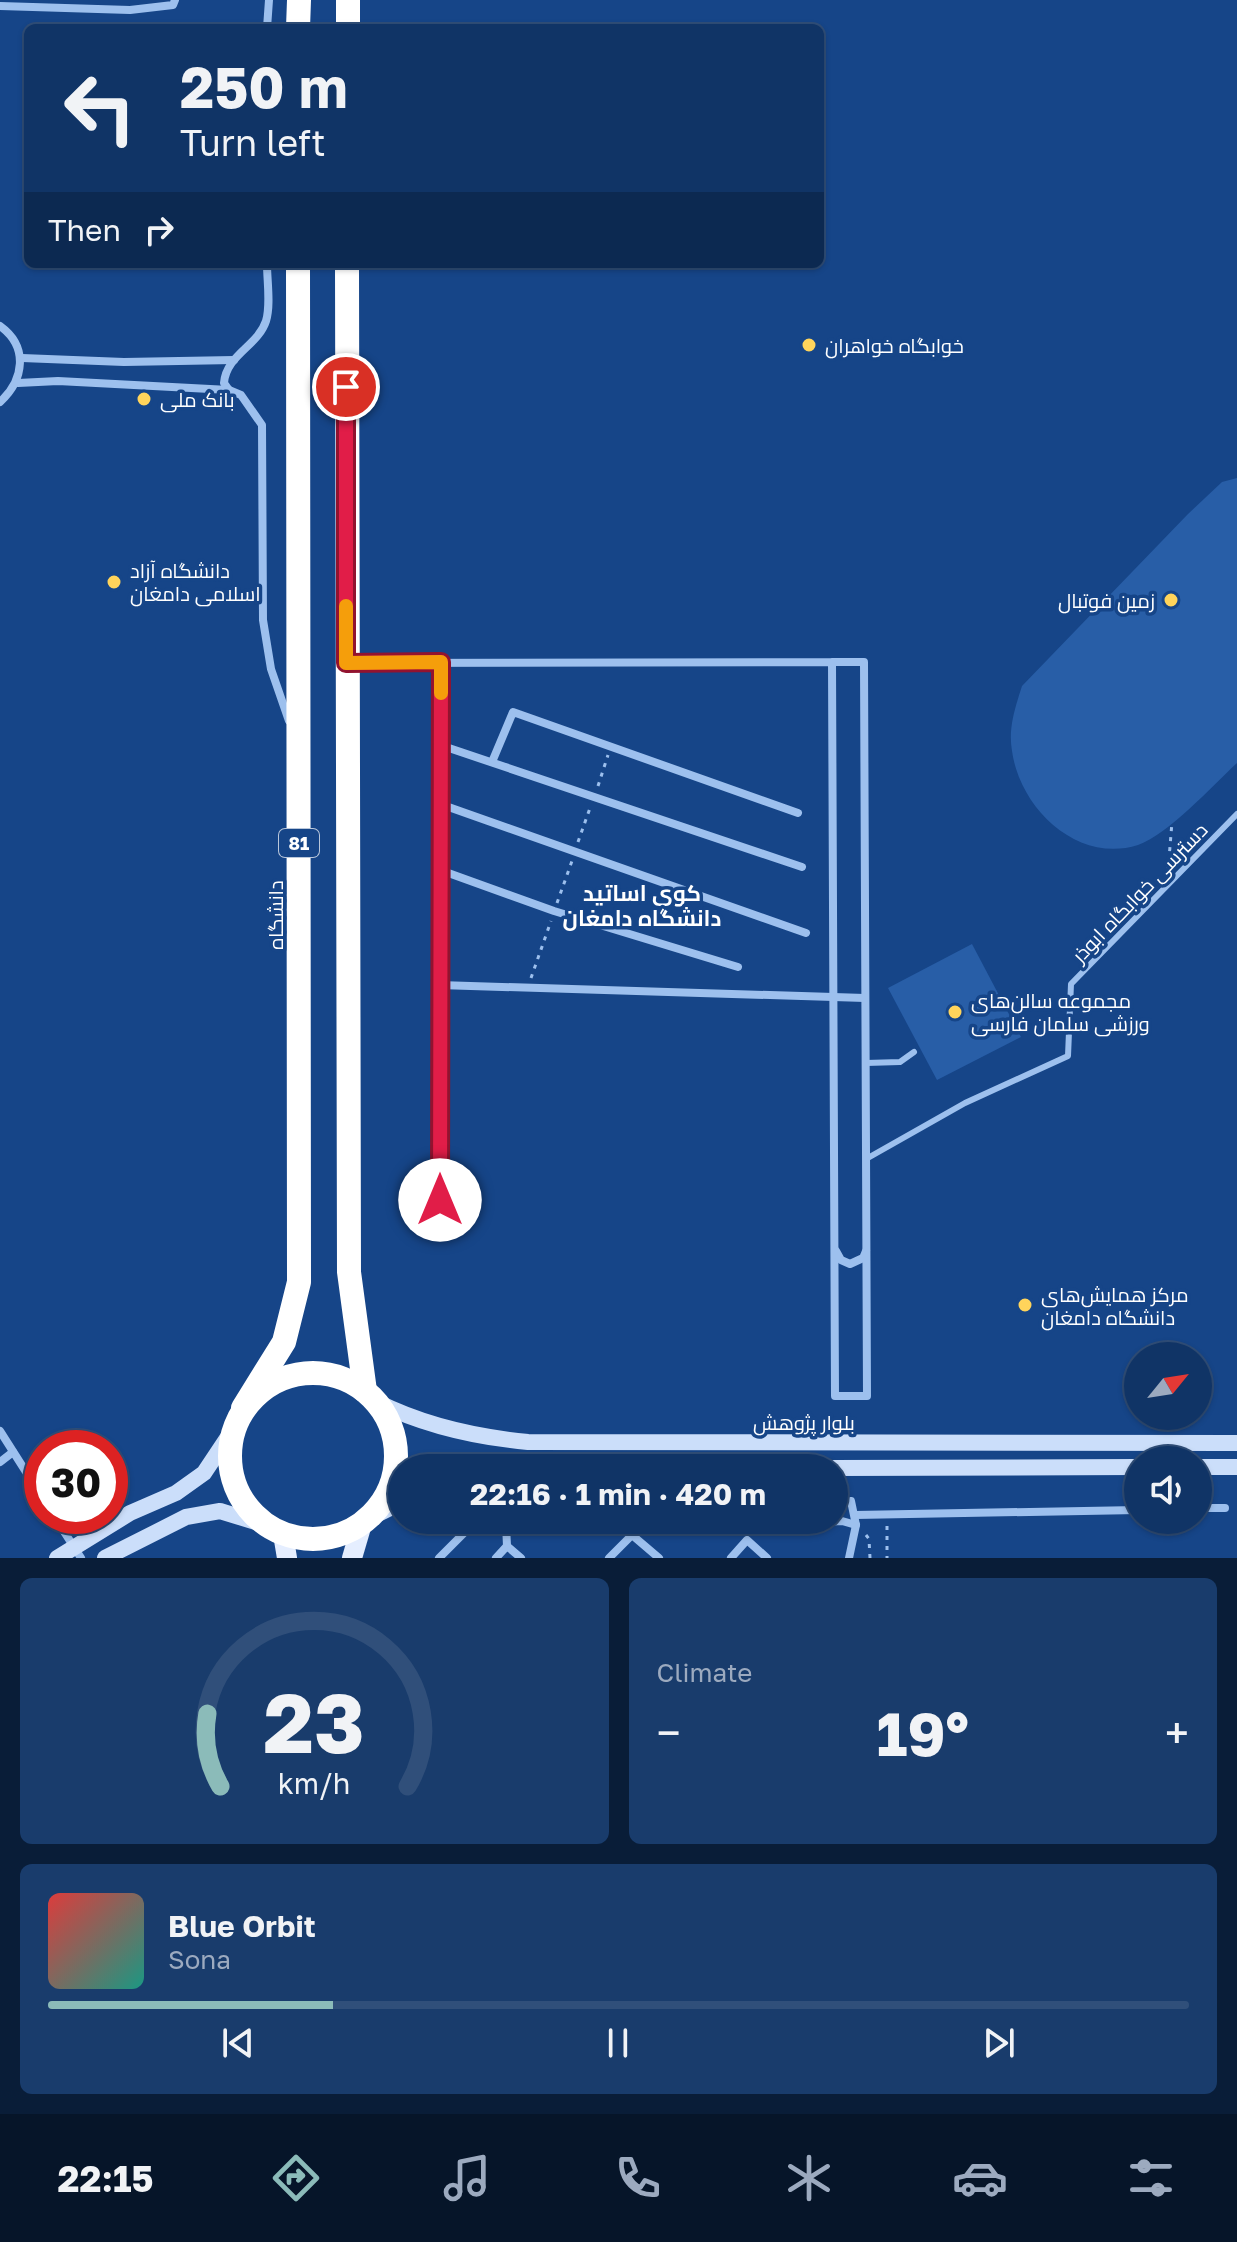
<!DOCTYPE html>
<meta charset="utf-8">
<style>
:root{--surface:#103466;--page:#193c6c;--text:#f1f3f6;--muted:#9caabf;--line:#304f7a;--accent:#8bbbb9}
body{margin:0;font-family:"Golos Text",Cairo,sans-serif;background:var(--page);color:var(--text);height:100vh;display:flex;flex-direction:column;font-size:30px;white-space:nowrap}
*{box-sizing:border-box;margin:0}
p{font-size:26px;color:var(--muted)}
.icon{flex:none;width:44px;height:44px;fill:none;stroke:currentColor;stroke-width:2;stroke-linecap:round;stroke-linejoin:round}
.map{position:relative;height:1558px;overflow:hidden}
.side{display:flex;flex-direction:column;gap:20px;padding:20px;background:#091d38;flex:1}
.side>*{flex:none}
.guide{position:absolute;left:24px;top:24px;width:800px;height:244px;border-radius:12px;box-shadow:0 2px 6px #0004,0 0 0 2px var(--line);background:#103466;color:var(--text);overflow:hidden}
.needle{width:52px;rotate:60deg}
.fabs{position:absolute;left:1124px;top:1342px;display:grid;gap:16px}
.fabs a{display:grid;place-items:center;width:88px;height:88px;border-radius:50%;background:var(--surface);box-shadow:0 2px 6px #0004,0 0 0 2px var(--line);font-size:40px}
.speed{position:absolute;left:24px;top:1430px;display:flex;gap:16px;font-size:40px;font-weight:700;text-align:center}
.speed>*{display:grid;place-content:center;width:104px;height:104px;border-radius:50%;background:var(--surface);box-shadow:0 2px 6px #0004,0 0 0 2px var(--line);line-height:1}
.speed .limit{border:12px solid #d22;background:#fff;color:#111}
.pin{position:absolute;display:grid;place-items:center;width:68px;height:68px;color:#fff;margin:-34px;border:4px solid #fff;border-radius:50%;box-shadow:0 2px 8px #0007}
.me{position:absolute;width:88px;margin:-44px;rotate:0deg;stroke-linejoin:round;filter:drop-shadow(0 0 6px #0008)}
.turn{display:flex;align-items:center;gap:28px;height:168px;padding:0 24px;font-size:36px}
.turn .icon{width:104px;height:104px;stroke-width:2.5}
.turn b{display:block;font-size:56px;line-height:68px}
.then{display:flex;align-items:center;height:76px;padding:0 24px;background:#0003;gap:16px;font-size:30px}
.big{font-size:60px;font-weight:700;line-height:1.1}
.side .card{flex:1;display:flex;flex-direction:column;justify-content:center;gap:12px;min-width:0;padding:0 28px;border-radius:12px;background:var(--page)}
.side .dial{align-items:center;gap:0}
.dial svg{height:208px;overflow:visible;fill:none;stroke:var(--line);stroke-width:7;stroke-linecap:round;text-anchor:middle}
.dial text{fill:var(--text);stroke:none}
.song{display:flex;align-items:center;gap:24px}
.cover{width:96px;height:96px;border-radius:12px;background:linear-gradient(135deg,hsl(0 70% 55%),hsl(170 70% 35%))}
.played{height:8px;border-radius:4px;background:linear-gradient(90deg,var(--accent) 25%,var(--line) 25%)}
.keys{display:flex;justify-content:space-around;direction:ltr}
.heat{display:flex;justify-content:space-between;align-items:center;font-size:44px;direction:ltr}
.side .tiles{flex:1;display:grid;gap:20px;grid-template-columns:1fr 1fr}
.card:last-child{grid-column:span 2}
.trip{position:absolute;left:388px;top:1454px;width:460px;height:80px;border-radius:40px;background:var(--surface);box-shadow:0 2px 6px #0004,0 0 0 2px var(--line);font-weight:700;line-height:80px;text-align:center}
.dock{display:flex;height:128px;justify-content:space-around;align-items:center;background:#061529;color:var(--muted)}
.dock .icon{width:56px;height:56px}
.dock .selected{color:var(--accent)}
.dock b{font-size:36px;color:var(--text)}
.map>svg:first-child{display:block}
.green{fill:#285ea7}
.lines{fill:none;stroke-linecap:round;stroke-linejoin:round}
.path{stroke:#9dc0ee;stroke-width:3;stroke-dasharray:4 6;stroke-linecap:butt}
.lane{stroke:#9dc0ee;stroke-width:6}
.street{stroke:#9dc0ee;stroke-width:8}
.secondary{stroke:#cbdefa;stroke-width:16}
.primary{stroke:#e5eeff;stroke-width:20}
.highway{stroke:#fff;stroke-width:24}
.route-casing{stroke:#92132f;stroke-width:20}
.route{stroke:#e11d48;stroke-width:14}
.slow{stroke:#f59e0b;stroke-width:14}
.poi-dot{fill:#ffd45b;stroke:#164588;stroke-width:3}
.labels{text-anchor:middle;dominant-baseline:central;stroke-width:7;stroke-linejoin:round;paint-order:stroke}
.shield{fill:#164588;stroke:#b9c7db;stroke-width:2}
.shield-label{font-size:18px;font-weight:bold;fill:#fff}
.poi-label{font-size:20px;fill:#fff;stroke:#164588;text-anchor:start}
.street-label{font-size:20px;fill:#fff;stroke:#164588}
.neighbourhood-label{font-size:22px;font-weight:bold;fill:#fff;stroke:#164588}
</style>
<div class="map">
<svg width="1237" height="1558" viewBox="0 0 1237 1558">
<rect width="100%" height="100%" fill="#164588"/>
<g class="green">
<path d="M 1237,478 L 1237,763 C 1212,786 1169,834 1138,845 C 1078,864 1020,809 1012,751 C 1008,728 1015,708 1022,686 L 1188,514 L 1222,482 Z"/>
<path d="M 972,944 L 1021,1037 L 937,1080 L 888,988 Z"/>
</g>
<g class="lines">
<g class="path">
<path d="M 598,786 L 608,755"/>
<path d="M 578,842 L 590,808"/>
<path d="M 1168,871 L 1172,822"/>
<path d="M 557,903 L 572,861"/>
<path d="M 531,978 L 551,921"/>
<path d="M 887,1526 L 887,1558"/>
<path d="M 866,1535 L 869,1539 L 870,1558"/>
</g>
<g class="lane">
<path d="M 866,1063 L 900,1062 L 914,1052"/>
<path d="M 866,1159 L 965,1103 L 1068,1056 L 1071,984 L 1237,814"/>
</g>
<g class="street">
<path d="M 0,6 L 130,10 L 173,5 L 175,0"/>
<path d="M 267,28 L 269,0"/>
<path d="M 267,264 C 267,281 271,305 266,321 C 258,346 226,355 224,383 L 229,390 L 241,395 L 262,425 L 263,620 L 271,669 L 289,721"/>
<path d="M 0,326 C 29,347 24,380 0,402"/>
<path d="M 22,358 L 124,362 L 234,360"/>
<path d="M 18,383 L 58,381 L 229,390"/>
<path d="M 349,663 L 832,662 L 864,662 L 867,1396 L 835,1396 L 832,662"/>
<path d="M 440,745 L 802,867"/>
<path d="M 492,762 L 513,712 L 798,813"/>
<path d="M 440,804 L 806,933"/>
<path d="M 440,870 L 554,911 L 738,967"/>
<path d="M 439,985 L 865,998"/>
<path d="M 440,1200 L 441,662"/>
<path d="M 836,1251 L 841,1260 L 850,1264 L 863,1258 L 866,1251"/>
<path d="M 0,1431 L 42,1497"/>
<path d="M 0,1462 L 13,1452"/>
<path d="M 1198,1508 L 1225,1508"/>
<path d="M 855,1515 L 1138,1510"/>
<path d="M 54,1516 L 81,1558"/>
<path d="M 506,1524 L 507,1546"/>
<path d="M 439,1558 L 469,1528 L 506,1524 L 746,1526 L 842,1521 L 856,1525"/>
<path d="M 496,1558 L 507,1546 L 521,1558"/>
<path d="M 609,1558 L 632,1535 L 659,1558"/>
<path d="M 731,1558 L 747,1540 L 767,1558"/>
<path d="M 849,1558 L 856,1525 L 851,1501"/>
</g>
<g class="secondary">
<path d="M 377,1402 C 425,1426 475,1437 528,1442 L 1237,1443"/>
<path d="M 1198,1467 L 1237,1467"/>
<path d="M 834,1468 L 1138,1467"/>
<path d="M 366,1520 L 402,1502"/>
<path d="M 57,1558 L 130,1513 L 176,1493 L 204,1473 L 234,1428"/>
<path d="M 105,1558 L 186,1517 L 220,1511 L 265,1525"/>
</g>
<g class="primary">
<path d="M 283,1534 L 287,1558"/>
<path d="M 352,1558 L 362,1524"/>
</g>
<g class="highway">
<path d="M 298,28 L 299,0"/>
<path d="M 348,28 L 348,0"/>
<path d="M 347,264 L 349,1272 L 365,1391"/>
<circle cx="313" cy="1456" r="83"/>
<path d="M 243,1408 L 284,1342 L 299,1282 L 298,264"/>
</g>
</g>
<g class="lines">
<defs>
<path id="route" d="M 346,387 L 346,663 L 441,662 L 440,1200"/>
</defs>
<use href="#route" class="route-casing"/>
<use href="#route" class="route"/>
<path class="slow" d="M 346,606 L 346,663 L 441,662 L 441,693"/>
</g>
<g class="poi-dot">
<circle cx="809" cy="345" r="8"/>
<circle cx="144" cy="399" r="8"/>
<circle cx="114" cy="582" r="8"/>
<circle cx="1171" cy="600" r="8"/>
<circle cx="955" cy="1012" r="8"/>
<circle cx="1025" cy="1305" r="8"/>
</g>
<g class="labels">
<rect class="shield" x="279" y="829" width="40" height="28" rx="6"/>
<g class="shield-label">
<text x="299" y="843">81</text>
</g>
<g class="poi-label">
<text x="825" y="345">خوابگاه خواهران</text>
<text x="160" y="399">بانک ملی</text>
<text x="130" y="570">دانشگاه آزاد<tspan x="130" dy="23">اسلامی دامغان</tspan></text>
<text x="1155" y="600" text-anchor="end">زمین فوتبال</text>
<text x="971" y="1000">مجموعه سالن‌های<tspan x="971" dy="23">ورزشی سلمان فارسی</tspan></text>
<text x="1041" y="1294">مرکز همایش‌های<tspan x="1041" dy="23">دانشگاه دامغان</tspan></text>
</g>
<g class="street-label">
<text transform="translate(1139 892) rotate(-46)">دسترسی خوابگاه ابوذر</text>
<text transform="translate(275 915) rotate(-90)">دانشگاه</text>
<text x="804" y="1422">بلوار پژوهش</text>
</g>
<g class="neighbourhood-label">
<text x="642" y="892">کوی اساتید<tspan x="642" dy="25">دانشگاه دامغان</tspan></text>
</g>
</g>
</svg>
<div class="fabs">
<a><svg class="needle" viewBox="-14 -14 28 28"><path d="M0-13l5 13h-10z" fill="#e53935"/><path d="M0 13l5-13h-10z" fill="#9caabf"/></svg></a>
<a><svg class="icon" aria-label="sound" viewBox="0 0 24 24"><path d="M4 9h4l5-4v14l-5-4H4zM17 9q2 3 0 6"/></svg></a>
</div>
<div class="speed"><div class="limit">30</div></div>
<div class="pin" style="left:346px;top:387px;background:#d93025"><svg class="icon" aria-label="arrive" viewBox="0 0 24 24"><path d="M6 21V4h12l-3 4 3 4H6"/></svg></div>
<svg class="me" style="left:440px;top:1200px" viewBox="-20 -20 40 40"><circle r="19" fill="#fff"/><path d="M0-13L10 11 0 6-10 11z" fill="#e11d48"/></svg>
<div class="trip">22:16 · 1 min · 420 m</div>
<div class="guide">
<div class="turn"><svg class="icon" aria-label="left" viewBox="0 0 24 24"><path d="M17 20v-9H6M10 6l-5 5 5 5"/></svg><div><b>250 m</b>Turn left</div></div>
<div class="then">Then<svg class="icon" aria-label="right" viewBox="0 0 24 24"><path d="M7 20v-9h11M14 6l5 5-5 5"/></svg></div>
</div>
</div>
<section class="side">
<div class="tiles">
<div class="card dial"><svg viewBox="0 0 100 80">
<path d="M14 69A42 42 0 1 1 86 69"/>
<path d="M14 69A42 42 0 0 1 9 41" stroke="#8bbbb9"/>
<text x="50" y="56" font-size="32" font-weight="700">23</text>
<text x="50" y="72" font-size="11">km/h</text>
</svg></div>
<div class="card"><p>Climate</p>
<div class="heat"><a>−</a><b class="big">19°</b><a>+</a></div>
</div>
<div class="card">
<div class="song"><i class="cover"></i><div><b>Blue Orbit</b><p>Sona</p></div></div>
<div class="played"></div>
<div class="keys"><svg class="icon" aria-label="previous" viewBox="0 0 24 24"><path d="M18 5L8 12l10 7zM5 5v14"/></svg><svg class="icon" aria-label="pause" viewBox="0 0 24 24"><path d="M8 5v14M16 5v14"/></svg><svg class="icon" aria-label="next" viewBox="0 0 24 24"><path d="M6 5l10 7-10 7zM19 5v14"/></svg></div>
</div>
</div>
</section>
<nav class="dock">
<b>22:15</b>
<svg class="icon selected" aria-label="directions" viewBox="0 0 24 24"><path d="M12 3l9 9-9 9-9-9zM9 14v-3h6M13 9l2 2-2 2"/></svg>
<svg class="icon" aria-label="music" viewBox="0 0 24 24"><path d="M9 18V5l10-2v13"/><circle cx="6" cy="18" r="3"/><circle cx="16" cy="16" r="3"/></svg>
<svg class="icon" aria-label="phone" viewBox="0 0 24 24"><path d="M5 4h4l2 5-3 2q2 4 5 5l2-3 5 2v4C11 20 4 13 5 4z"/></svg>
<svg class="icon" aria-label="climate" viewBox="0 0 24 24"><path d="M12 3v18M4 7l16 10M4 17L20 7"/></svg>
<svg class="icon" aria-label="car" viewBox="0 0 24 24"><path d="M5 17H2v-5l4-1 3-4h7l3 4 3 1v5h-3M9 17h6M6 11h13"/><circle cx="7" cy="17" r="2"/><circle cx="17" cy="17" r="2"/></svg>
<svg class="icon" aria-label="filters" viewBox="0 0 24 24"><path d="M4 7h16M4 17h16"/><circle cx="9" cy="7" r="2"/><circle cx="15" cy="17" r="2"/></svg>
</nav>
